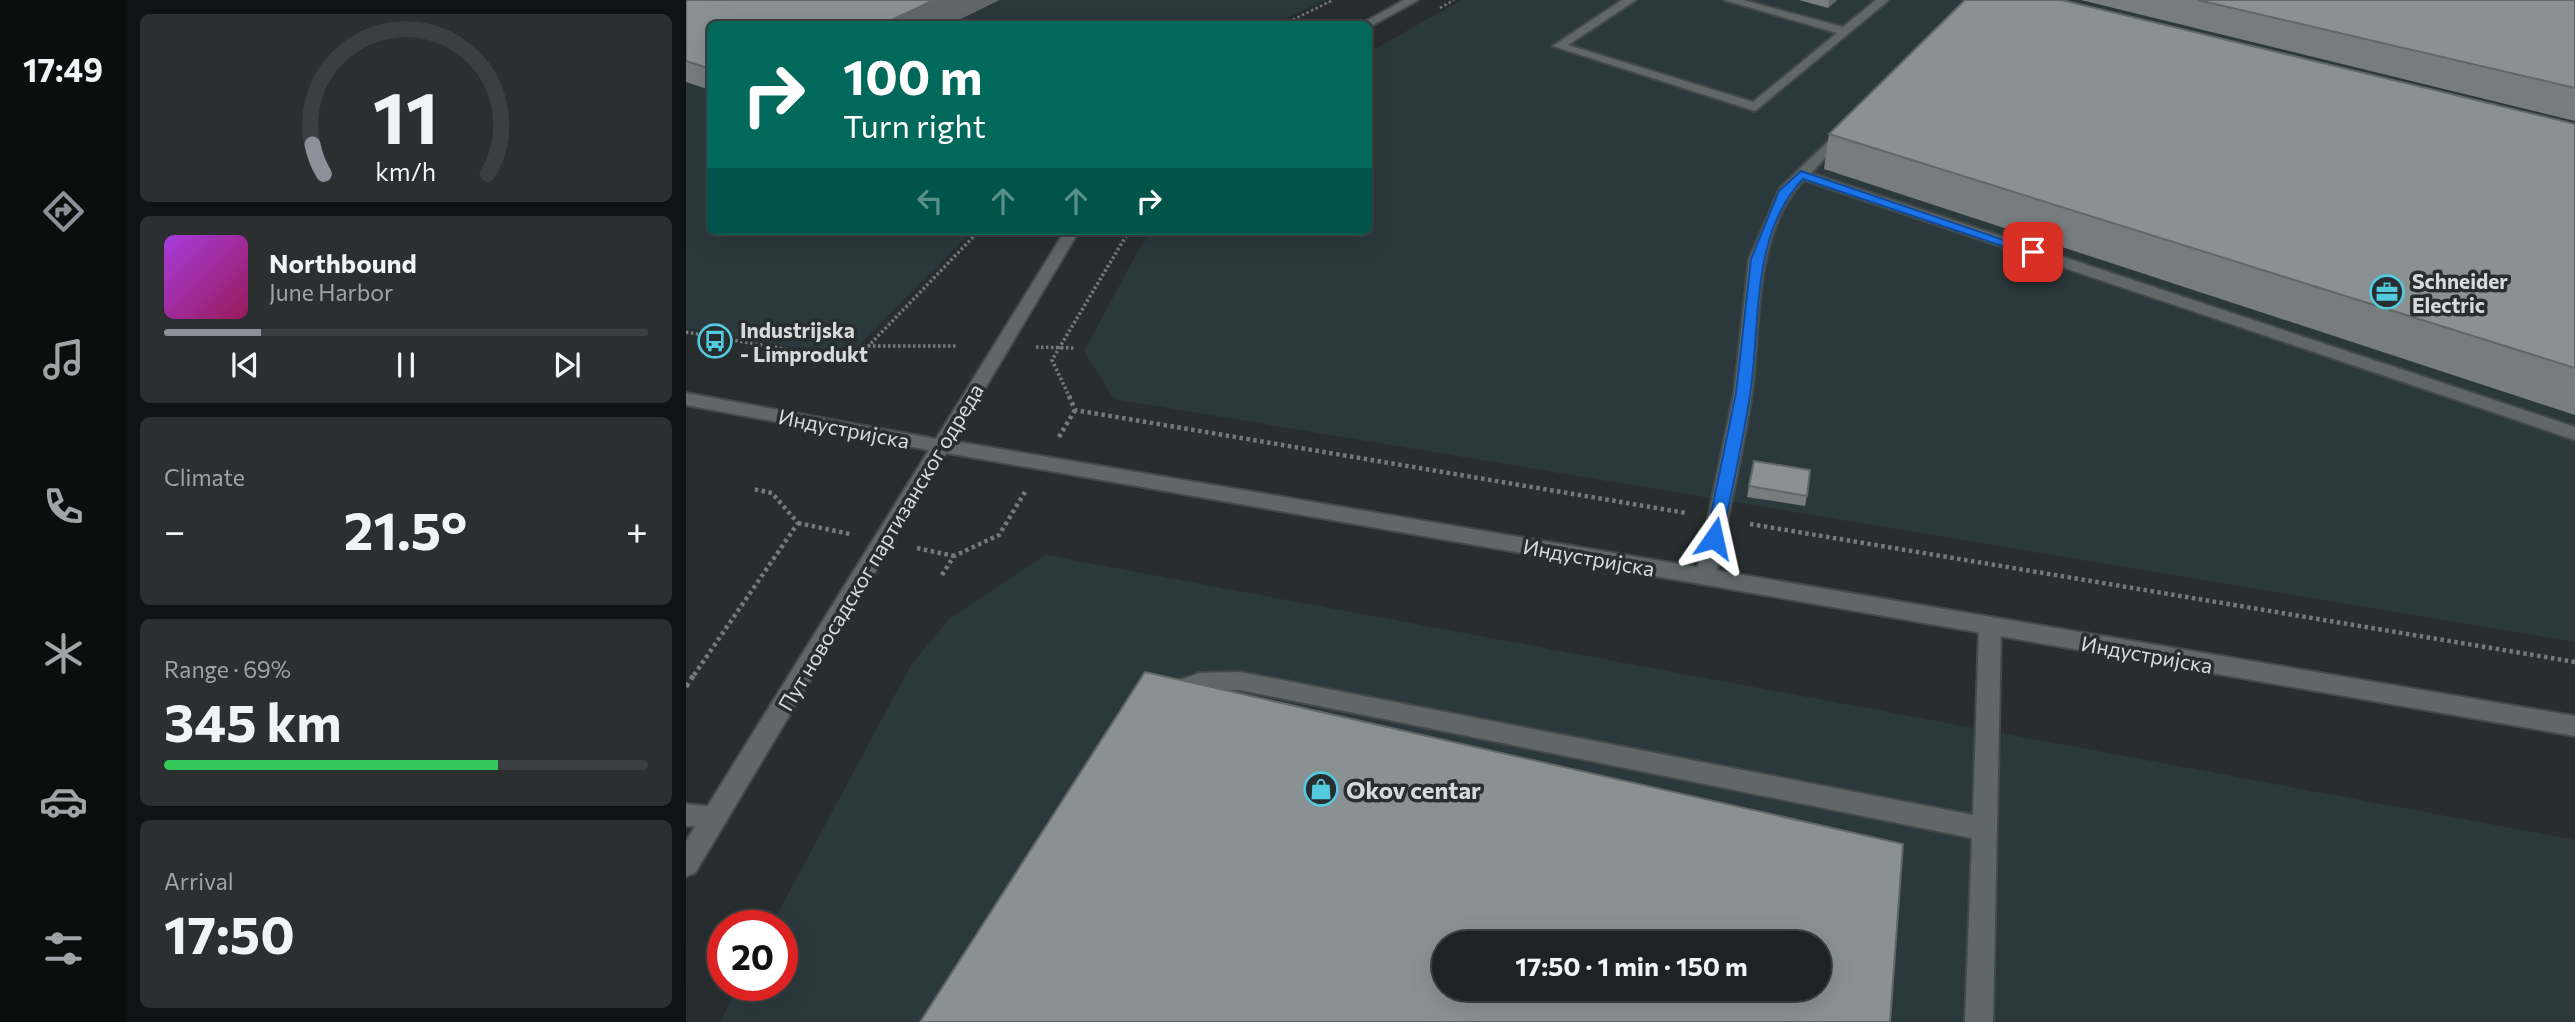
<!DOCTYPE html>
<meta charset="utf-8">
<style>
:root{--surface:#1e2223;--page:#2b2f30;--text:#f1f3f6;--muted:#a1a4a6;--line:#3c3f41;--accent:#8c9099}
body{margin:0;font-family:Commissioner,sans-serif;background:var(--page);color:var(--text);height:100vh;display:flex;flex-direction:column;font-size:26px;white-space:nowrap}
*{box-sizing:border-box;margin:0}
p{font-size:23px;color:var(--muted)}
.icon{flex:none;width:38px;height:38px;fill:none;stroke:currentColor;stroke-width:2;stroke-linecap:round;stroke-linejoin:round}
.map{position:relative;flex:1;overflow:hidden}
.details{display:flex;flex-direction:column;gap:14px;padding:14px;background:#101313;width:560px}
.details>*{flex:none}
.guide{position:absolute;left:21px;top:21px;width:665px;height:214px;border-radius:10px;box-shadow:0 7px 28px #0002,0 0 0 2px var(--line);background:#00695c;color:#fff;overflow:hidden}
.speed{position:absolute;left:21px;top:910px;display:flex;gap:14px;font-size:35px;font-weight:700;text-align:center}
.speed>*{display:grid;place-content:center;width:91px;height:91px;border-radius:50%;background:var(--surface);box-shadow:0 7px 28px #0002,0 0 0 2px var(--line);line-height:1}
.speed .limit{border:10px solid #d22;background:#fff;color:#111}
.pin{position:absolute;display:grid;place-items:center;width:60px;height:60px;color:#fff;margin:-30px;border-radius:14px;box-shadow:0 4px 10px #0006}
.me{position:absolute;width:77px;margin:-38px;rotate:11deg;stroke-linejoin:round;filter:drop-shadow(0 0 5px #0008)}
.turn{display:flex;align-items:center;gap:24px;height:147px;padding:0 21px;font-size:32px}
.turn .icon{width:91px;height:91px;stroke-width:2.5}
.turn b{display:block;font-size:49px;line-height:60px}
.lanes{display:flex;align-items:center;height:66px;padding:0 21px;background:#0003;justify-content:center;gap:35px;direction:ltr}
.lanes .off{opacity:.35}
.big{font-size:52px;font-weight:700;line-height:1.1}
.details .widget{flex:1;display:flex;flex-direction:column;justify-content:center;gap:10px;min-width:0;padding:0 24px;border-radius:10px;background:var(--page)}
.details .dial{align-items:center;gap:0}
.dial svg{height:182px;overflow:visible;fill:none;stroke:var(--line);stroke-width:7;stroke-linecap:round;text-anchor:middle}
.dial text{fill:var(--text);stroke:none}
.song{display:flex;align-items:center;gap:21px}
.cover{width:84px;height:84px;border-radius:10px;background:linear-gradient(135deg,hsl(280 70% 55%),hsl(330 70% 35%))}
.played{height:7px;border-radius:4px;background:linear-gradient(90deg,var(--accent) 20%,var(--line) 20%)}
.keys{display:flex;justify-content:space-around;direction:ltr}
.heat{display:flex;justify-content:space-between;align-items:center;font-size:38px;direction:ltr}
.charge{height:10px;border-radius:5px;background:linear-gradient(90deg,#34c759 69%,var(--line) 0)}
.trip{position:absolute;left:746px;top:931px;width:399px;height:70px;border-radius:35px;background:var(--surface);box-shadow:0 7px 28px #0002,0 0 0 2px var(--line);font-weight:700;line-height:70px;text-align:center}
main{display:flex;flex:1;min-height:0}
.tabs{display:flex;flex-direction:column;width:126px;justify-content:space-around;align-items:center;background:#0c0e0e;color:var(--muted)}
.tabs .icon{width:49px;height:49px}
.tabs .current{color:var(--accent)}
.tabs b{font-size:32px;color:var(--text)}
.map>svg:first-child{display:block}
.built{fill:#2c393c;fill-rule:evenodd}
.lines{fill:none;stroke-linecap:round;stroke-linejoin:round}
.service-casing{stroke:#44494a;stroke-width:4}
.minor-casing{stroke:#44494a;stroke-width:4}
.tertiary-casing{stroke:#44494a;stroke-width:4}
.path-far3{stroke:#74797a;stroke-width:2.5;stroke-dasharray:2.5 2.5;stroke-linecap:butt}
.path-far2{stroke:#74797a;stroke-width:3.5;stroke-dasharray:2.5 2.5;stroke-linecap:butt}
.path-far1{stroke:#74797a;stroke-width:4.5;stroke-dasharray:3.5 3.5;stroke-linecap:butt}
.path{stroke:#74797a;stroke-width:5;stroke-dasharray:4.5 4.5;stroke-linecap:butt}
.service{fill:#606768;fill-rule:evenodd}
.minor{fill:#606768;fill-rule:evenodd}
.tertiary{fill:#606768;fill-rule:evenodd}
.wall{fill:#777d7e}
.shaded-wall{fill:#616667}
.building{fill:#8a9193;stroke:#616667;stroke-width:2;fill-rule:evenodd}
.route{fill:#1a73e8;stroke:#114b97;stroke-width:2}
.labels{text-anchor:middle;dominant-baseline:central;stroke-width:7;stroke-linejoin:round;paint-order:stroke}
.poi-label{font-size:21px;font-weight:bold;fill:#d7dadb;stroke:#282e2f;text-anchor:start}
.street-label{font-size:21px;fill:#d7dadb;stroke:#282e2f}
.near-poi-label{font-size:24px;font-weight:bold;fill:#d7dadb;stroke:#282e2f;text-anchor:start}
</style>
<main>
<nav class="tabs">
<b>17:49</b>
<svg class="icon current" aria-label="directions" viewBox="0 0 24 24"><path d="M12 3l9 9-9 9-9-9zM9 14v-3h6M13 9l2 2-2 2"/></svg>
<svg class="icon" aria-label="music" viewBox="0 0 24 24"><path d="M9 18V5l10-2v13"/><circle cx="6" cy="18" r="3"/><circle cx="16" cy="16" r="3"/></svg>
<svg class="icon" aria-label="phone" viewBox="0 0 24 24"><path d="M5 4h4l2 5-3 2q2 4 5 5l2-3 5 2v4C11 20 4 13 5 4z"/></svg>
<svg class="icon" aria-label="climate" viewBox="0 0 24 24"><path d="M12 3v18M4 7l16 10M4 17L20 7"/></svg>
<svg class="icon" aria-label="car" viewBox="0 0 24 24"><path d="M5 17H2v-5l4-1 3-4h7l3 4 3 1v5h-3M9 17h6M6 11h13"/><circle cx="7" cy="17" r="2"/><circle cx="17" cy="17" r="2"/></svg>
<svg class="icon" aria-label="filters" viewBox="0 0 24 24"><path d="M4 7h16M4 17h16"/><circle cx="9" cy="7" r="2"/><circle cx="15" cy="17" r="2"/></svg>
</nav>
<section class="details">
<div class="widget dial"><svg viewBox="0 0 100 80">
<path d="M14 69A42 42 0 1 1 86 69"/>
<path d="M14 69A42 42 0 0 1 9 56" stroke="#8c9099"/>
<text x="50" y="56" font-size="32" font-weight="700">11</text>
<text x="50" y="72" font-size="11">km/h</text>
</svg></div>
<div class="widget">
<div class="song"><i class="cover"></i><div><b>Northbound</b><p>June Harbor</p></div></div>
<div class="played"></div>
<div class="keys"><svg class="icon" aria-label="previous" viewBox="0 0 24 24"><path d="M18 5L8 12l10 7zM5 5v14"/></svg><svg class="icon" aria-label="pause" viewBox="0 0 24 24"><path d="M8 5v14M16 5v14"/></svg><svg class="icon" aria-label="next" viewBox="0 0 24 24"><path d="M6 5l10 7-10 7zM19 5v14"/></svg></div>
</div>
<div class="widget"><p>Climate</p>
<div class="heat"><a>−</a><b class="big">21.5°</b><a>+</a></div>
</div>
<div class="widget"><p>Range · 69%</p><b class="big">345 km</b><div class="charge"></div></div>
<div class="widget"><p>Arrival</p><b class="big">17:50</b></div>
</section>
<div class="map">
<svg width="1889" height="1022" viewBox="0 0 1889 1022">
<rect width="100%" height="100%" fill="#282e2f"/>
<g class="built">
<path d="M 0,0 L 638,0 L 589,24 L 24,24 L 24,231 L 286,231 L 161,357 L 0,328 Z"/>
<path d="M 776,0 L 1889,0 L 1889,642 L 428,399 L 398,351 L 456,244 L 468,231 L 682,231 L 683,52 Z"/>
<path d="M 359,555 L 1889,840 L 1889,1022 L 34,1022 L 53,985 L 96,985 L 96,926 L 85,926 L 225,665 L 263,619 ZM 758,943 L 1132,943 L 1132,989 L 758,989 Z"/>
</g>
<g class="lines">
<defs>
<g id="service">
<path d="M 936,0 L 950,0 L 882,45 L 1067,102 L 1151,33 L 1038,0 L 1057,0 L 1157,27 L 1190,0 L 1203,0 L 1069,111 L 867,46 Z"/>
<path d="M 1159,125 L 1164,126 L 1164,132 L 1125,173 L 1889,427 L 1889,440 L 1118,180 C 1067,233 1075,325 1066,393 C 1057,454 1042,515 1030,576 L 1027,582 L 1013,582 L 1010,576 L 1048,393 L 1063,259 L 1094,188 Z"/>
<path d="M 1304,619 L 1311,622 L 1315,628 L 1307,1022 L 1279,1022 L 1286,838 L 554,690 L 514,691 L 486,703 L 478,700 L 475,693 L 478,686 L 513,673 L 554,672 L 1287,815 L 1293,628 L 1297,622 Z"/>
<path d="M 0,804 L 39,808 L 42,816 L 39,824 L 30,827 L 0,826 Z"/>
</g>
<path id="minor" d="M 255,439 L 1889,716 L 1889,736 L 249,451 L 246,446 Z"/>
<g id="tertiary">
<path d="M 718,0 L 732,0 L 685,26 L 675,24 Z"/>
<path d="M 379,231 L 393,231 L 9,873 L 0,876 L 0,841 L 243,450 L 0,405 L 0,393 L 250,439 Z"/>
</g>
</defs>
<use href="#service" class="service-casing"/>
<use href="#minor" class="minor-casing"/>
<use href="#tertiary" class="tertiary-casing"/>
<g class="path-far3">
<path d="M 754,8 L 768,0"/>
<path d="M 598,24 L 647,0"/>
</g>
<g class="path-far2">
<path d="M 0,332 L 168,361 L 293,231"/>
<path d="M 182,346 L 270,346"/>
<path d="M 350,347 L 388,348"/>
<path d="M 384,398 L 366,360 L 443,231"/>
</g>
<g class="path-far1">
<path d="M 383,396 L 389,410 L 1000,513"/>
<path d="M 373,437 L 389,410"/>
<path d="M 112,523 L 164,534"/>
<path d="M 1064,524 L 1889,662"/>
<path d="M 231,548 L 268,556"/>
<path d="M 256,575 L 268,556 L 313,535 L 339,492"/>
<path d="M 8,675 L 112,523 L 86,493 L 67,489"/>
</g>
<path class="path" d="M 0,687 L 9,673"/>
<use href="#service" class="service"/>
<use href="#minor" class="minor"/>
<use href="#tertiary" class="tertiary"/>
</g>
<g class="wall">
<path d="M 0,0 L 313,0 L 264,24 L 24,24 L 24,90 L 0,82 Z"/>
<path d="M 1113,0 L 1151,0 L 1142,8 Z"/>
<path d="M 1395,0 L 1889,0 L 1889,121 Z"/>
<path d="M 1889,124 L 1889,415 L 1138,169 L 1143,134 Z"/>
<path d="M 1063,486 L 1121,496 L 1119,506 L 1061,497 Z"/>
</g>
<g class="shaded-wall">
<path d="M 248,0 L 313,0 L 264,24 L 197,24 Z"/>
<path d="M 1143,0 L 1151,0 L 1142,8 Z"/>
</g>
<g class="building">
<path d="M 0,0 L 248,0 L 197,24 L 24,24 L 24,69 L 0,61 Z"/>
<path d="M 1279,0 L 1376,0 L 1889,124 L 1889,368 L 1143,134 Z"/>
<path d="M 1512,0 L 1889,0 L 1889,88 Z"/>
<path d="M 1068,461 L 1124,470 L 1121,496 L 1063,486 Z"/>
<path d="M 459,672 L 1217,844 L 1204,1022 L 234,1022 ZM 758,943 L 1132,943 L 1132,989 L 758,989 Z"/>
</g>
<path class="route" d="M 1115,171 L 1353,252 L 1343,255 L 1117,179 C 1064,234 1075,325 1064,395 C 1057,442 1046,490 1036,538 L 1028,544 L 1020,538 L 1050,393 L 1065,259 L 1093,191 Z"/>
<defs>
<symbol id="office-ring" viewBox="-11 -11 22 22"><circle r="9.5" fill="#282e2f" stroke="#54cade" stroke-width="1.5"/><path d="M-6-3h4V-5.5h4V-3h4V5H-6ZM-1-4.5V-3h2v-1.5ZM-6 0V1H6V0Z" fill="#54cade"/></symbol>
<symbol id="bus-ring" viewBox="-11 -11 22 22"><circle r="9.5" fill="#282e2f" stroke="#54cade" stroke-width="1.5"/><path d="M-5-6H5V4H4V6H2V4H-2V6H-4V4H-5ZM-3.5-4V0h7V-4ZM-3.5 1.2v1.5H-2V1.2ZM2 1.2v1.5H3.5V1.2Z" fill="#54cade"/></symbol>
<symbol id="shop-ring" viewBox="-11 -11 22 22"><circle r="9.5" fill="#282e2f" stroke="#54cade" stroke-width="1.5"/><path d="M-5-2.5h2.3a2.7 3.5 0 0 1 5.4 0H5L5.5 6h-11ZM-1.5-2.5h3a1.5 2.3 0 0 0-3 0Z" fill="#54cade"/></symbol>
</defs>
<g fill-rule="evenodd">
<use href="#office-ring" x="1682" y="273" width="38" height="38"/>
<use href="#bus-ring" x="10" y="322" width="38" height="38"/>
<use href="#shop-ring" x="616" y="770" width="38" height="38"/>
</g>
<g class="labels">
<g class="poi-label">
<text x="1726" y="280">Schneider<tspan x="1726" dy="24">Electric</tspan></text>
<text x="54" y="329">Industrijska<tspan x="54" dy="24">- Limprodukt</tspan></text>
</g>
<g class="street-label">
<text transform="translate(158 428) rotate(11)">Индустријска</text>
<text transform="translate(194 547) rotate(-59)">Пут новосадског партизанског одреда</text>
<text transform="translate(903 557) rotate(10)">Индустријска</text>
<text transform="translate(1461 654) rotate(10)">Индустријска</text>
</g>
<g class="near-poi-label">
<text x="660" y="789">Okov centar</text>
</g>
</g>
</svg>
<div class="speed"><div class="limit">20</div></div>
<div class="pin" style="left:1347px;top:252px;background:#d93025"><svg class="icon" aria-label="arrive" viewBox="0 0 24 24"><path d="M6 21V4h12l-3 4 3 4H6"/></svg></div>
<svg class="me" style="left:1028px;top:538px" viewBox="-20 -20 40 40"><path d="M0-17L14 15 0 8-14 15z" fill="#1a73e8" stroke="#fff" stroke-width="4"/></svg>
<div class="trip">17:50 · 1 min · 150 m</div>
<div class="guide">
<div class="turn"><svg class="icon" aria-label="right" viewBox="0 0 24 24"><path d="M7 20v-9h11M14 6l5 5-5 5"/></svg><div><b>100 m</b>Turn right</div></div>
<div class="lanes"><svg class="icon off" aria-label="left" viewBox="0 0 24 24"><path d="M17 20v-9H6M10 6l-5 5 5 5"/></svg><svg class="icon off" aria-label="ahead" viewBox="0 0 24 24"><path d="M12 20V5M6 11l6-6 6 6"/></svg><svg class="icon off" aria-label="ahead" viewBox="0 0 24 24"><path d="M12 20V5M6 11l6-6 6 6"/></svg><svg class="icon" aria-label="right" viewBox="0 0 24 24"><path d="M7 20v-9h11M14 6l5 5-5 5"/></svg></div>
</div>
</div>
</main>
